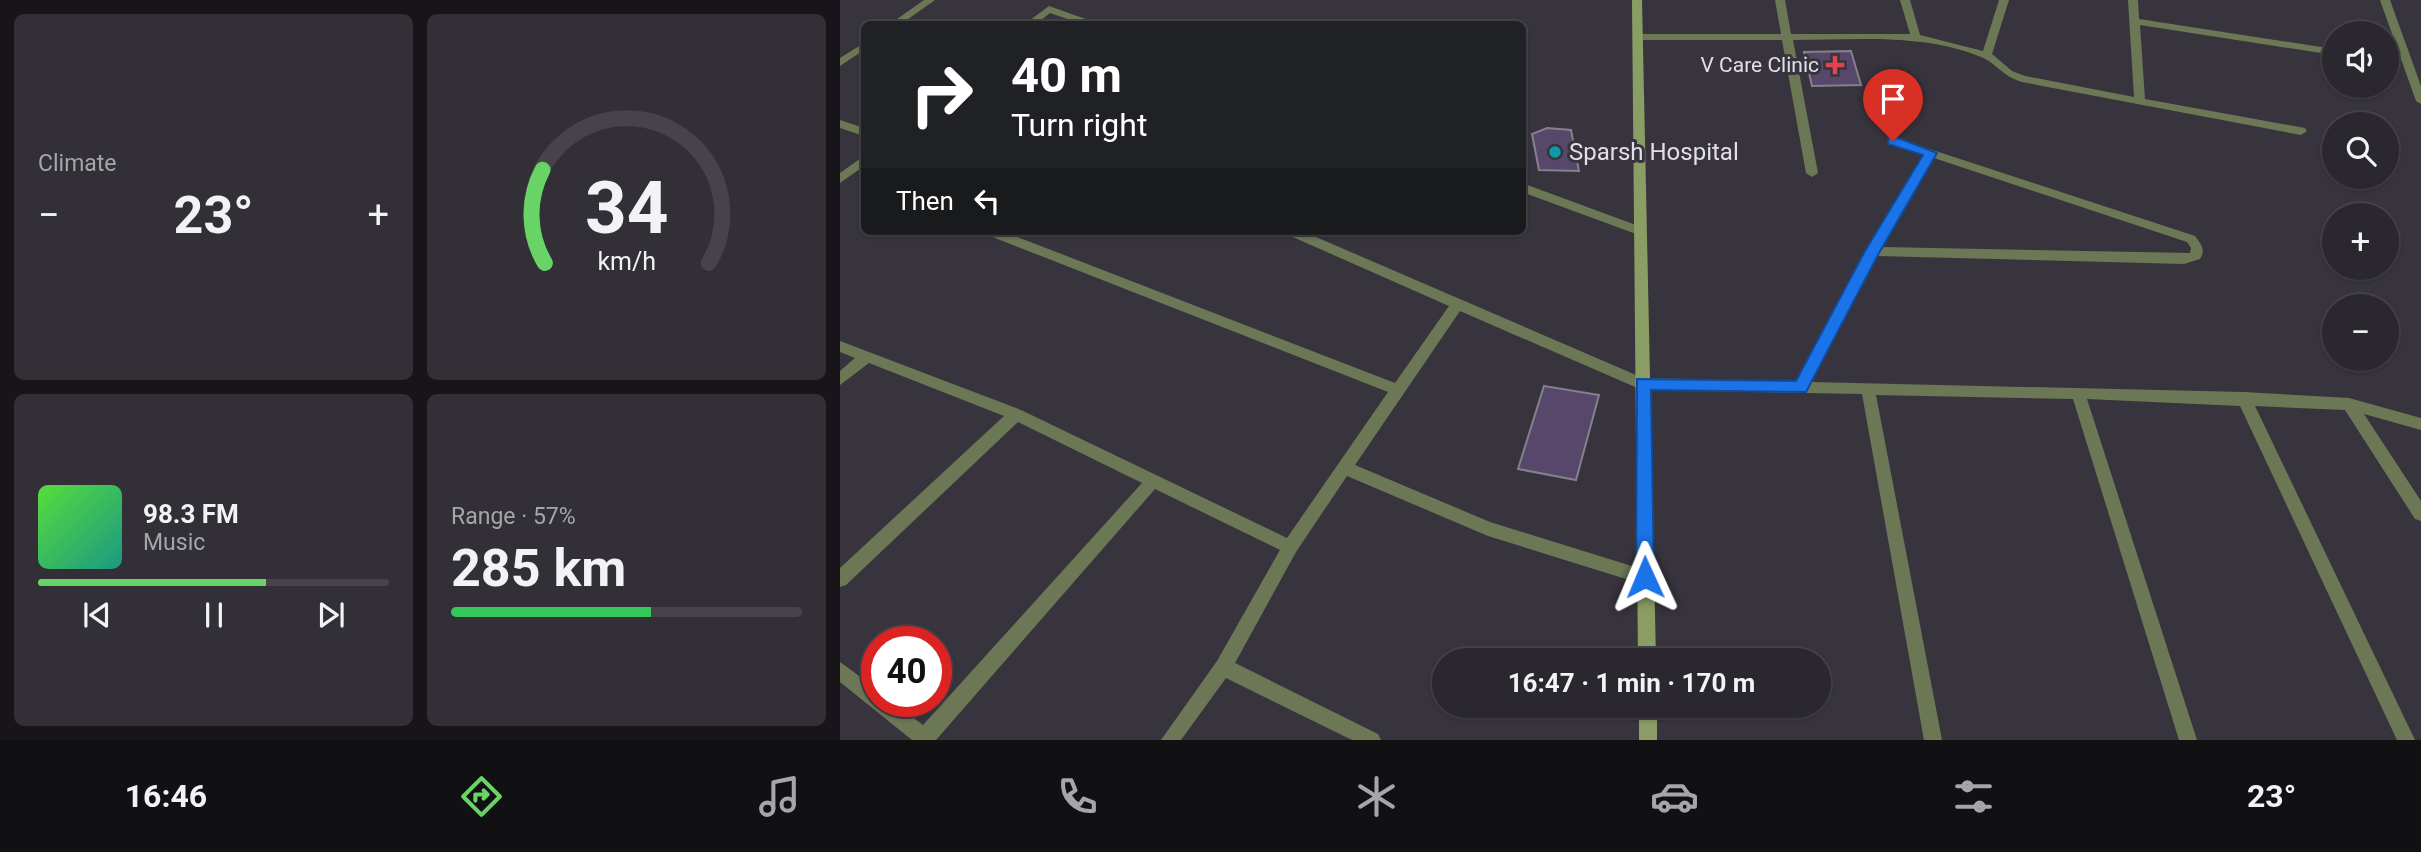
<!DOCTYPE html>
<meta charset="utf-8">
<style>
:root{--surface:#2a272e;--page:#322f36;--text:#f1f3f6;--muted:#a5a5aa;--line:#46444a;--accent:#68d465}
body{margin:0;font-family:Roboto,sans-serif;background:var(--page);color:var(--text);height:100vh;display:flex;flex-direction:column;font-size:26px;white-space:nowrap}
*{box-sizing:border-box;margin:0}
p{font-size:23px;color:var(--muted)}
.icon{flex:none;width:38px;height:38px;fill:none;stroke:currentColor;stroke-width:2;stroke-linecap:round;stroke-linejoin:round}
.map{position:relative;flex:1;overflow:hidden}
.sheet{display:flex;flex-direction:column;gap:14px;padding:14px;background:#171519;width:840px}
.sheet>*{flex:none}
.guide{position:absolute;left:21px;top:21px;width:665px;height:214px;border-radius:10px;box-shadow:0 2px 5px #0004,0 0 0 2px var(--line);background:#202124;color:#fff;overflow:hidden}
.fabs{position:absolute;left:1482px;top:21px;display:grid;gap:14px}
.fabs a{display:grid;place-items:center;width:77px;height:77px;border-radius:50%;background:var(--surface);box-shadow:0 2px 5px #0004,0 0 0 2px var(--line);font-size:35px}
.speed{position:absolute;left:21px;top:626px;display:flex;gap:14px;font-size:35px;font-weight:700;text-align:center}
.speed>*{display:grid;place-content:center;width:91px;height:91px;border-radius:50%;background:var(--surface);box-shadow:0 2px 5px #0004,0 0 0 2px var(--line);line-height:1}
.speed .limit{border:10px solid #d22;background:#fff;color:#111}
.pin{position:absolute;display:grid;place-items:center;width:60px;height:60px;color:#fff;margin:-72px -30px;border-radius:50% 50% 50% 0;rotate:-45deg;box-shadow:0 0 7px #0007}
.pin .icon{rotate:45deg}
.me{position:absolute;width:77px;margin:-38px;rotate:359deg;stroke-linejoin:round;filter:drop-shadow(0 0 5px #0008)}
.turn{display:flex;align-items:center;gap:24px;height:147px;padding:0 35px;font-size:32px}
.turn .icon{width:91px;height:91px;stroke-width:2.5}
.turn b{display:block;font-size:49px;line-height:60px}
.then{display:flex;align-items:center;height:66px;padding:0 35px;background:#0003;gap:14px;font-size:26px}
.big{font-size:52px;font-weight:700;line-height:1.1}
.sheet .widget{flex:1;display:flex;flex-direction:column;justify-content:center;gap:10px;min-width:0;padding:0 24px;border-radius:10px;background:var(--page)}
.sheet .dial{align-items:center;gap:0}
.dial svg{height:182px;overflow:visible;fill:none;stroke:var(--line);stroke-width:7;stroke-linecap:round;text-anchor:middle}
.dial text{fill:var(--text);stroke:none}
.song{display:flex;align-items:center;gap:21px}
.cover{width:84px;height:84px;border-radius:10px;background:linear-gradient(135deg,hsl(110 70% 55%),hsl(170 70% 35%))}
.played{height:7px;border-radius:4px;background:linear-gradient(90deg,var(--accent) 65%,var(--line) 65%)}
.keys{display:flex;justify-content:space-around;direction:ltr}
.heat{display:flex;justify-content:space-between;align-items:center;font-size:38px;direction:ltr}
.charge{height:10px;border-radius:5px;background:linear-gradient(90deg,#34c759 57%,var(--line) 0)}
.sheet .tiles{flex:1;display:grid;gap:14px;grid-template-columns:repeat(2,1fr)}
.trip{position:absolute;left:592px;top:648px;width:399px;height:70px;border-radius:35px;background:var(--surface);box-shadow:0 2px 5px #0004,0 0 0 2px var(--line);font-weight:700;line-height:70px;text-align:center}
.tab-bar{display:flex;height:112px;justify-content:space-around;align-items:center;background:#111012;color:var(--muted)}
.tab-bar .icon{width:49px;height:49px}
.tab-bar .active{color:var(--accent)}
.tab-bar b{font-size:32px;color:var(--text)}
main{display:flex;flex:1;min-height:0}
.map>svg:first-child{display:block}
.building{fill:#57476b;stroke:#85808c;stroke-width:2}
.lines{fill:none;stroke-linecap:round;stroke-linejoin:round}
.street{fill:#6c7855;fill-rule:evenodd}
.secondary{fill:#8a9d64;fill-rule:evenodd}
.route{fill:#1a73e8;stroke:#114b97;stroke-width:2}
.health-dot{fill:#e0444e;stroke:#38343e;stroke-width:2.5}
.culture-dot{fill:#0f9aa8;stroke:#38343e;stroke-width:2.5}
.labels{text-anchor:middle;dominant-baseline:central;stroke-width:6;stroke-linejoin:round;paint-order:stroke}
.far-poi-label{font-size:21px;fill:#e2dfe6;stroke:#38343e;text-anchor:end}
.poi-label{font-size:24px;fill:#e2dfe6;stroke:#38343e;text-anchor:start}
</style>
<main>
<section class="sheet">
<div class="tiles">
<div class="widget"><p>Climate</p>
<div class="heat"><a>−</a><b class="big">23°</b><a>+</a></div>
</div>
<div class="widget dial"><svg viewBox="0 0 100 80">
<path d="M14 69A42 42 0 1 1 86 69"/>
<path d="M14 69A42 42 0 0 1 13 28" stroke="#68d465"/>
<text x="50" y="56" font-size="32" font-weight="700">34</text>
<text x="50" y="72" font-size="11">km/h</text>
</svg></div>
<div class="widget">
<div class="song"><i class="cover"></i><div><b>98.3 FM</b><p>Music</p></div></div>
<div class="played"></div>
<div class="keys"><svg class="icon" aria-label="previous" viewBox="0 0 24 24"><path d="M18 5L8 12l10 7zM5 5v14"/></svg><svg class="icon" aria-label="pause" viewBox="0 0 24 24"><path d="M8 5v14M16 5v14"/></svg><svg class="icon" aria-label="next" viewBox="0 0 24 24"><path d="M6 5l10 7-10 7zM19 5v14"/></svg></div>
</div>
<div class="widget"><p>Range · 57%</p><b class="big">285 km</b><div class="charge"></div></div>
</div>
</section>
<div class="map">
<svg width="1581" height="740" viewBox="0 0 1581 740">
<rect width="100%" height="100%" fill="#38343e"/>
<g class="building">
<path d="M 1011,51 L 1021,85 L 972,86 L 964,52 Z"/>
<path d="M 707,128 L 731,130 L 739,171 L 699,170 L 692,134 Z"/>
<path d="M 704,386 L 759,395 L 736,480 L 678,469 Z"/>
</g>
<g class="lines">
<g class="street">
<path d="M 84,0 L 95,0 L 61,24 L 50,24 Z"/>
<path d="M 935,0 L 945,0 L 951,34 L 1070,34 L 1060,0 L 1070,0 L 1080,35 L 1143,51 L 1159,0 L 1169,0 L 1152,54 L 1172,71 L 1185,76 L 1294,97 L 1288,0 L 1298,0 L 1299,19 L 1494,49 L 1494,55 L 1300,25 L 1305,99 L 1465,128 L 1467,131 L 1461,135 L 1182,82 C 1162,76 1156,63 1141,57 C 1083,33 1014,40 953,40 L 978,173 L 972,177 L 966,173 L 942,40 L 798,40 L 793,37 L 798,34 L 941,34 Z"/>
<path d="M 1540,0 L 1550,0 L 1581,86 L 1581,104 L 1576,101 Z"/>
<path d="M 209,6 L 254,22 L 255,24 L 242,24 L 210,13 L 196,24 L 185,24 Z"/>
<path d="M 24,43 L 24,50 L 0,66 L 0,58 Z"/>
<path d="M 0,120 L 24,128 L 24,136 L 0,128 Z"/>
<path d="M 1053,137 L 1355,236 C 1361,244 1366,250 1360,259 L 1344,264 L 1037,256 L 971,382 L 1404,392 L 1509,398 L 1581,418 L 1581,430 L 1524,414 L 1581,501 L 1581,521 L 1575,519 L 1505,410 L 1415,406 L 1575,740 L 1557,740 L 1400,406 L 1247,399 L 1357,740 L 1339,740 L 1233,399 L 1036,395 L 1102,740 L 1084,740 L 1022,394 L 802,390 L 620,311 L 515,465 L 650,522 L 811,572 L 813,577 L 811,582 L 805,585 L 648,536 L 507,476 L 456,552 L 395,663 L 538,734 L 541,740 L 512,740 L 386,678 L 341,740 L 321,740 L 377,661 L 440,550 L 315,489 L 96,740 L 72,740 L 0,682 L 0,662 L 37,689 L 37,702 L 52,702 L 83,725 L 302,483 L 178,422 L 6,585 L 0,587 L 0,568 L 164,416 L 29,363 L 0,385 L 0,371 L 15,358 L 0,352 L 0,341 L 181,410 L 447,538 L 548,392 L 145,234 L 143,231 L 162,231 L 555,383 L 609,306 L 446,234 L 444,231 L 462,231 L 803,378 L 957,381 L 1027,251 L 1084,155 L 1049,144 L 1049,138 ZM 1094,158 L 1347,242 L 1351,248 L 1350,253 L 1042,247 Z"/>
<path d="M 24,156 L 24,166 L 0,183 L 0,173 Z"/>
<path d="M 682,183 L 804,228 L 806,231 L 800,235 L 796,234 L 682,192 Z"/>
</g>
<g class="secondary">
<path d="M 792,0 L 802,0 L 816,660 L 798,660 Z"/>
<rect x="799" y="705" width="18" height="35"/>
</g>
</g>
<path class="route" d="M 1053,136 L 1097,153 L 1039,253 L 966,392 L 811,390 L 814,577 L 812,583 L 805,586 L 799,583 L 796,577 L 797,379 L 956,381 L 1025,251 L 1083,155 L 1048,144 L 1048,138 Z"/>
<path class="health-dot" d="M991.5 54.5h7v7h7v7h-7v7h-7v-7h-7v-7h7z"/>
<circle class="culture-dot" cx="715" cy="152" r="7"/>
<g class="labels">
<g class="far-poi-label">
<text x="979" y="65">V Care Clinic</text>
</g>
<g class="poi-label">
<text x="729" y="152">Sparsh Hospital</text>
</g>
</g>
</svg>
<div class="fabs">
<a><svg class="icon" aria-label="sound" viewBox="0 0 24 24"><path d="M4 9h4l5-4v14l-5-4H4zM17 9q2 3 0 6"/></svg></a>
<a><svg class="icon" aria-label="search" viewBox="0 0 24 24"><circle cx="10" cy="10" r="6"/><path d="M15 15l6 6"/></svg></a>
<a>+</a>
<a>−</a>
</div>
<div class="speed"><div class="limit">40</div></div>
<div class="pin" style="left:1053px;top:141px;background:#d93025"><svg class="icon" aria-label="arrive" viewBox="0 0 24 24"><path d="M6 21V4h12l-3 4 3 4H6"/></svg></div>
<svg class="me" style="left:805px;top:577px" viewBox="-20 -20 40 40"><path d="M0-17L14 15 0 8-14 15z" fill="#1a73e8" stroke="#fff" stroke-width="4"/></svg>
<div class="trip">16:47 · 1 min · 170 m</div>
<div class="guide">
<div class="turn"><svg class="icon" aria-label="right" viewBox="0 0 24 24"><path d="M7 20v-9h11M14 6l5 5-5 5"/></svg><div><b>40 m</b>Turn right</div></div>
<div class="then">Then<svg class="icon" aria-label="left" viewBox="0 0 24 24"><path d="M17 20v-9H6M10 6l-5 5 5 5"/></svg></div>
</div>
</div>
</main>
<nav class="tab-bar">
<b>16:46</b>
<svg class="icon active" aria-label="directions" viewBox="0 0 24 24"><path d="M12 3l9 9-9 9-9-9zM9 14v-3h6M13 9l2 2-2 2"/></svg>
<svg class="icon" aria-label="music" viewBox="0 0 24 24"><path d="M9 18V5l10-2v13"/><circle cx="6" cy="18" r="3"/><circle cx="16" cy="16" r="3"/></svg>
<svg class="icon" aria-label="phone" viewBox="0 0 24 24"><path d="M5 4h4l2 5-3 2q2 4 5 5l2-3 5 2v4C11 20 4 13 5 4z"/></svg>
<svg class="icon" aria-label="climate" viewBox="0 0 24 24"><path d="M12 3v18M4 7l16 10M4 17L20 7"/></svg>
<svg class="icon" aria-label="car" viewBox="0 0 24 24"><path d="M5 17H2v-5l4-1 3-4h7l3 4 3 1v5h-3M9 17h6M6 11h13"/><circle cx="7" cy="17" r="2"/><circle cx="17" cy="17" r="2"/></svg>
<svg class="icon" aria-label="filters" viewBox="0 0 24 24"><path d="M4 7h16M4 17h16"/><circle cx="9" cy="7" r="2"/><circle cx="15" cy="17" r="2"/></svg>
<b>23°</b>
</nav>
